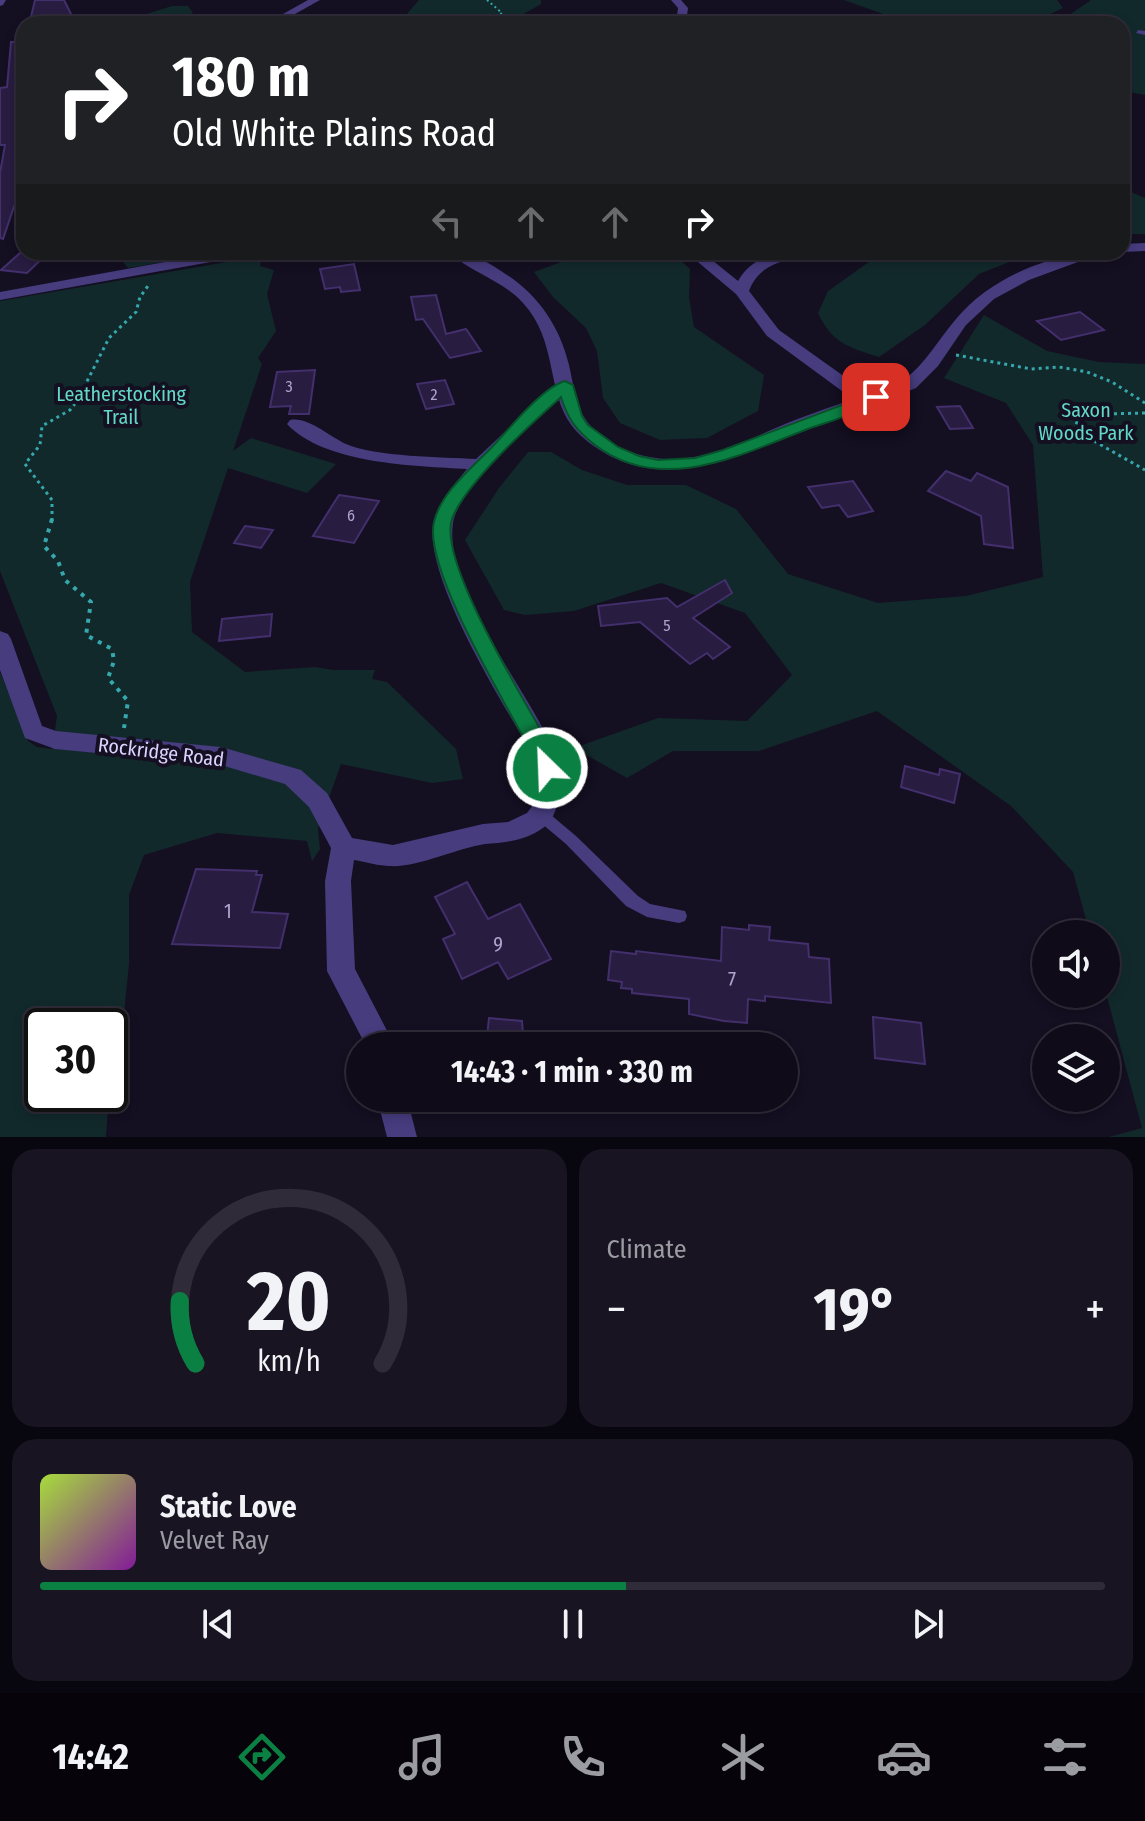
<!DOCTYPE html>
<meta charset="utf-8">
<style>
:root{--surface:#0f0b19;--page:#181422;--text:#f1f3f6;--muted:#9b9ba2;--line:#2f2b38;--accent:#0b8043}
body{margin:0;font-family:"Fira Sans Condensed",sans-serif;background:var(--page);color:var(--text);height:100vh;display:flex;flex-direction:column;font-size:30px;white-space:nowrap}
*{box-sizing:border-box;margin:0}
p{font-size:26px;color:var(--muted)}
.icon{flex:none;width:44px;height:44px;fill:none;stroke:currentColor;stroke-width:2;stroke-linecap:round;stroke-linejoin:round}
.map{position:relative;height:1137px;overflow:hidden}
.drawer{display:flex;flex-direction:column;gap:12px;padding:12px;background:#08060e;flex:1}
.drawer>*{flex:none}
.banner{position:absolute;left:16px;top:16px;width:1114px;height:244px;border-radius:24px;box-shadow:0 4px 12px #0003,0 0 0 2px var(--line);background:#202124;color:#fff;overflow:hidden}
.buttons{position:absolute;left:1032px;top:920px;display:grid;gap:16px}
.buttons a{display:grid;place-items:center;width:88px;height:88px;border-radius:50%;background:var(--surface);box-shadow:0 4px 12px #0003,0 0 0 2px var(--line);font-size:40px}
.speed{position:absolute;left:24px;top:1008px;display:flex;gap:16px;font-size:40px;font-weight:700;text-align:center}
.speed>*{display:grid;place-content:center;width:104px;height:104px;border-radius:50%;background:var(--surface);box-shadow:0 4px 12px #0003,0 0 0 2px var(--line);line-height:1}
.speed .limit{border:4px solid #111;border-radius:12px;background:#fff;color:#111}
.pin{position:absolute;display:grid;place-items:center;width:68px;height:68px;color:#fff;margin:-34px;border-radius:16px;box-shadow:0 4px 12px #0006}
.me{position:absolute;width:88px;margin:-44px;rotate:336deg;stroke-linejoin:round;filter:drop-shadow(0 0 6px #0008)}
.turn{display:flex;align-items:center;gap:28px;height:168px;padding:0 24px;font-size:36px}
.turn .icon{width:104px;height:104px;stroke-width:2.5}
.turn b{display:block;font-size:56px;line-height:68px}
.lanes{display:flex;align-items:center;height:76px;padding:0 24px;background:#0003;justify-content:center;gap:40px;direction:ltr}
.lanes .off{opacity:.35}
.big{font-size:60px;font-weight:700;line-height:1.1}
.drawer .card{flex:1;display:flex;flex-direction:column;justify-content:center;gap:12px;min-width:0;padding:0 28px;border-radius:24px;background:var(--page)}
.drawer .dial{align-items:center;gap:0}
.dial svg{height:208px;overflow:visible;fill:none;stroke:var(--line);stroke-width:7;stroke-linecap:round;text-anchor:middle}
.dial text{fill:var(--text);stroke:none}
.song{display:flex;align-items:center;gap:24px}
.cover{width:96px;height:96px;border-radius:12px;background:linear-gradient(135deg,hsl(80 70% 55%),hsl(290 70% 35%))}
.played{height:8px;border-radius:4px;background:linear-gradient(90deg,var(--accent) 55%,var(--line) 55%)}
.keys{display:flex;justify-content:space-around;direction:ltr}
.heat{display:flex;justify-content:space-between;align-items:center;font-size:44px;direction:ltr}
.drawer .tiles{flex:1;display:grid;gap:12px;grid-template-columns:1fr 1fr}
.card:last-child{grid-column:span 2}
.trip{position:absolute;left:346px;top:1032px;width:452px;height:80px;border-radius:40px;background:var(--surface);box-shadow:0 4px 12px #0003,0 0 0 2px var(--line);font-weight:700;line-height:80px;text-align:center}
.menu{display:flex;height:128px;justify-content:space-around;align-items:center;background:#06040a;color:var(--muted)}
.menu .icon{width:56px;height:56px}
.menu .on{color:var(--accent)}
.menu b{font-size:36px;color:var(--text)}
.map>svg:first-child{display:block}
.green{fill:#12292b}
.building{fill:#281c41;stroke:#422f6c;stroke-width:2}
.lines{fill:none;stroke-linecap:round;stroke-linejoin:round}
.path-far2{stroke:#35a7ad;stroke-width:2;stroke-dasharray:2 3;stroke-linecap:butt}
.path-far1{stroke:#35a7ad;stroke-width:3;stroke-dasharray:3 4;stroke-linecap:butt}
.path{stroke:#35a7ad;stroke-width:4;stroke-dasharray:4 6;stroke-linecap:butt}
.service{fill:#463c7e;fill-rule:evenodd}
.minor{fill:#463c7e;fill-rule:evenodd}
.tertiary{fill:#463c7e;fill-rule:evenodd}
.route{fill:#0b8043;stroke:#07532c;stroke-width:2}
.labels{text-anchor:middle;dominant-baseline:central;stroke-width:8;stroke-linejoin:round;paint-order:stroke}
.number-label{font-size:16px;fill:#aea4ce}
.park-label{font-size:20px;fill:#62d8c8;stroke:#140f21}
.street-label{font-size:20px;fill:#dbd2fd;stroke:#140f21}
.near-number-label{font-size:20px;fill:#aea4ce}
</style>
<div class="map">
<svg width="1145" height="1137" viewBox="0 0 1145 1137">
<rect width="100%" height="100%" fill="#140f21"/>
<g class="green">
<path d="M 419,0 L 541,0 L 541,4 L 522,15 L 519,24 L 398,24 Z"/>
<path d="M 844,0 L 1057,0 L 1063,8 L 1029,24 L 911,24 Z"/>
<path d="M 1091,0 L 1145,0 L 1145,95 L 1122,91 L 1122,24 L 1056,24 Z"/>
<path d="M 172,6 L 188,6 L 193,13 L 164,24 L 110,24 L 113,20 L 137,17 Z"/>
<path d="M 1122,188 L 1145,198 L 1145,234 L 1122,234 Z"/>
<path d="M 116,252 L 222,252 L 128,268 Z"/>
<path d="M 588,252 L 671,252 L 690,269 L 689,298 L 694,327 L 764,375 L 758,411 L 707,438 L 660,440 L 620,423 L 603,398 L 597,351 L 586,328 L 553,297 L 534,272 Z"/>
<path d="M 883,252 L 1034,252 L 979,274 L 925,325 L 879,357 C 848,347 832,343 818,313 L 828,291 Z"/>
<path d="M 262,256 L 260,266 L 274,270 L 267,294 L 276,331 L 258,358 L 262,364 L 233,451 L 251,438 L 336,464 L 307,493 L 228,468 L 190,582 L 192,632 L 245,672 L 315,667 L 333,670 L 375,670 L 372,679 L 387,682 L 456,749 L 463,779 L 432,783 L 341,764 L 318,829 L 320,849 L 312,861 L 307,841 L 217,833 L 144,855 L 129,895 L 129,964 L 121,1043 L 110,1084 L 110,1026 L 42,1026 L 42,1094 L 109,1094 L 106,1137 L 0,1137 L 0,672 L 28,741 L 37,747 L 52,749 L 57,716 L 0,571 L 0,301 Z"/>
<path d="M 984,315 L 1047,351 L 1099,362 L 1145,364 L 1145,1137 L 1109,1137 L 1142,1128 L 1106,993 L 1106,934 L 1090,934 L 1073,872 L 1011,806 L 877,711 L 759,751 L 673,751 L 627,778 L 574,748 L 658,718 L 747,721 L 792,675 L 745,613 L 661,583 L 574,611 L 525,615 L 504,610 L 465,540 L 499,488 L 528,452 L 551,452 L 582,470 L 627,485 L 686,485 L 736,509 L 788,574 L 878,603 L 966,596 L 1043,577 L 1033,445 L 1006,403 L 944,378 Z"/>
</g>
<g class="building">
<path d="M 35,0 L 64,0 L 73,18 L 37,24 L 31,17 Z"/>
<path d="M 11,42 L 24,42 L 24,177 L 3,239 L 0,238 L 0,173 L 5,145 L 0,145 L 0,88 L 7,87 Z"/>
<path d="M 21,252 L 49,252 L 27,273 L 1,270 Z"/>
<path d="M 354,264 L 360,290 L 341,292 L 340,287 L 325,289 L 320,269 Z"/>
<path d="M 436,295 L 446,334 L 466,329 L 481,351 L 450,358 L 423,319 L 416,320 L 411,297 Z"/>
<path d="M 1080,312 L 1104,330 L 1061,340 L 1037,321 Z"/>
<path d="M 315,370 L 309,414 L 289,414 L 291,406 L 270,407 L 277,372 Z"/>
<path d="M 445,380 L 454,404 L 426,409 L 417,384 Z"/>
<path d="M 960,406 L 973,428 L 950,429 L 937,407 Z"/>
<path d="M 946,471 L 971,481 L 977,473 L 1008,487 L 1013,548 L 984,544 L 981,516 L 928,491 Z"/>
<path d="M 853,481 L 873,511 L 848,517 L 839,505 L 822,508 L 808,487 Z"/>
<path d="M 339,495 L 379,501 L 354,543 L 313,536 Z"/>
<path d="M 245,526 L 273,530 L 261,548 L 234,543 Z"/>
<path d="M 725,580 L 732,593 L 693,618 L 730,647 L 713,659 L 707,653 L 690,664 L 640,622 L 601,626 L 598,606 L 667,598 L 677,607 Z"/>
<path d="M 272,614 L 270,636 L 219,641 L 222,619 Z"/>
<path d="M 905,766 L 939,775 L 940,769 L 960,774 L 954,803 L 901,787 Z"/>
<path d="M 196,869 L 257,871 L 256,875 L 262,875 L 252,912 L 288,914 L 280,948 L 172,944 Z"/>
<path d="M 467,882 L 488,919 L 520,904 L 551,959 L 508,979 L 498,962 L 462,979 L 443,939 L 455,934 L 435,897 Z"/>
<path d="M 749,925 L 770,927 L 769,940 L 808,944 L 809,957 L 829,959 L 831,1003 L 765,996 L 765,1001 L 748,999 L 747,1023 L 724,1021 L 689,1014 L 689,999 L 632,993 L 632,989 L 621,988 L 622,982 L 608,980 L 611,951 L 636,954 L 636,951 L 721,961 L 722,927 L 749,930 Z"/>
<path d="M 873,1017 L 921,1023 L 925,1064 L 875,1058 Z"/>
<path d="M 489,1018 L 522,1021 L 524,1046 L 486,1046 Z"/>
</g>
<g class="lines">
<path class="path-far2" d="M 487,0 L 502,13 L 487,24"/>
<g class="path-far1">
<path d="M 956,355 L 1031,369 L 1059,367 L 1087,372 L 1112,382 L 1145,403"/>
<path d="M 1145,413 L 1104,414 L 1078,419 L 1076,425 L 1094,441 L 1145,470"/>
<path d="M 52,521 L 52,500 L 25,464 L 40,445 L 42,426 L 70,410 L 77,401 L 109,338 L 136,312 L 140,297 L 150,283"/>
</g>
<path class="path" d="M 52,519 L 44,546 L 58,561 L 65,580 L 91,602 L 86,635 L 112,649 L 114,661 L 108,678 L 128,701 L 124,728"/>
<g class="service">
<path d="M 1138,30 L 1145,31 L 1145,35 L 1136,33 Z"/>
<path d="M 540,808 L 545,810 L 576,836 L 638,896 L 650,904 L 685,911 L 687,916 L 685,921 L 679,923 L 647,917 L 626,906 L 566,844 L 535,818 L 533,814 L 535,810 Z"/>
</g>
<g class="minor">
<path d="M 0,0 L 6,0 L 3,5 L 0,6 Z"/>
<path d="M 308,0 L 320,0 L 277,24 L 265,24 Z"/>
<path d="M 671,0 L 681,0 L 688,8 L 686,24 L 676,24 L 678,8 Z"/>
<path d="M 686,252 L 702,252 L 738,281 C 758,245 804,252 839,252 L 832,256 C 800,258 762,256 749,291 L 779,330 L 873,397 L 875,401 L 873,405 L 861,405 L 767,336 L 736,294 Z"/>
<path d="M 565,380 L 573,385 L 571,389 C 541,416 458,486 453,523 C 443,588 528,690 553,749 C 562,770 564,813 543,828 C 525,841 506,842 485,844 C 458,848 416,868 390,866 C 379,866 366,862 354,860 L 351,881 L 355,969 L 395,1046 L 366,1046 L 327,971 L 325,881 L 331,848 L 309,807 L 285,784 L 221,765 L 55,749 L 25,738 L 0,670 L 0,631 L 8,634 L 11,639 L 42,726 L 56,731 L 221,747 L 301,770 L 327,793 L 352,838 L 393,845 L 483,824 L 508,822 L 527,813 L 533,805 L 535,768 L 531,751 C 503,704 421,573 434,521 C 438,502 455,484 467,469 C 415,466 324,464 287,424 L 290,420 C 308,416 330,437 346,444 C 375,457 443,457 476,459 L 559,381 Z"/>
<path d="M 377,1098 L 407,1098 L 417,1137 L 387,1137 Z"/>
</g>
<g class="tertiary">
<path d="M 1145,243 L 1145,251 L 1122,252 L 1121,252 L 1122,244 Z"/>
<path d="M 220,252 L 251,252 L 244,256 L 0,300 L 0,292 Z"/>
<path d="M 449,252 C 471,252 486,261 504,273 C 538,294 560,327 569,365 C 573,382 575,402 584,417 C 601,446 643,460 674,459 C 716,458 757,435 795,420 C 831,406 868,395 904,380 C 926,363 938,340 956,319 C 990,278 1052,252 1105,252 L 1029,280 L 994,299 L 966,325 L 938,366 L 916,388 C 880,402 843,414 807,428 C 746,452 676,490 610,456 C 596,448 582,439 572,426 C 546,391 558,341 523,303 C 501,279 469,272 449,252 Z"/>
</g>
</g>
<path class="route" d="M 565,381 L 573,385 L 582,416 L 588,425 L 618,447 L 639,456 L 658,460 L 695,458 L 723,450 L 871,394 L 882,394 L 884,397 C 869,411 826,422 805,430 C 738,456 661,495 595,445 C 577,431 568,420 561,397 C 532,423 465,483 452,519 C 437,562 529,707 552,750 L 558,768 L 555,774 L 547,777 L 540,774 C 535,765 533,755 528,746 C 505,702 423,568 434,522 C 441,492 472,468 493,446 C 510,428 543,387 565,381 Z"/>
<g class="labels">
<g class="number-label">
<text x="289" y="386">3</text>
<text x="434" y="394">2</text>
<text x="351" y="515">6</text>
<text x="667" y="625">5</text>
</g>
<g class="park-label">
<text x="121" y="394">Leatherstocking<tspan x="121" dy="23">Trail</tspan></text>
<text x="1086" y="410">Saxon<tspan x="1086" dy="23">Woods Park</tspan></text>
</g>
<g class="street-label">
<text transform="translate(161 752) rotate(7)">Rockridge Road</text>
</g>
<g class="near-number-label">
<text x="228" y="911">1</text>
<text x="498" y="944">9</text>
<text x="732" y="979">7</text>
</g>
</g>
</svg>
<div class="buttons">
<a><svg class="icon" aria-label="sound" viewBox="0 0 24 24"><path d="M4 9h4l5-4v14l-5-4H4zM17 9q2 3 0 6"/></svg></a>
<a><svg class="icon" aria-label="layers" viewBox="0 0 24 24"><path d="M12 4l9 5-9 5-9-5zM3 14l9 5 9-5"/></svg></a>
</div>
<div class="speed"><div class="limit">30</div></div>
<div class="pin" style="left:876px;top:397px;background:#d93025"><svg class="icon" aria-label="arrive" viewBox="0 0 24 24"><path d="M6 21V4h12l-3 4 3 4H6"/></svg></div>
<svg class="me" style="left:547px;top:768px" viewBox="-20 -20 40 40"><circle r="17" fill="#0b8043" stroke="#fff" stroke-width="3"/><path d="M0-11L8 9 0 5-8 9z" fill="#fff"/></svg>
<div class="trip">14:43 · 1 min · 330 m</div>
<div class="banner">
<div class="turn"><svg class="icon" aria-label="right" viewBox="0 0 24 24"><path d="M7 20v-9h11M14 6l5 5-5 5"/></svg><div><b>180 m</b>Old White Plains Road</div></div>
<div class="lanes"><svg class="icon off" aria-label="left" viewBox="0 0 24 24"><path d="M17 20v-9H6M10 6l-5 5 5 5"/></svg><svg class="icon off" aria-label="ahead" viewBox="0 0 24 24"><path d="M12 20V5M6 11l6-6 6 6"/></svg><svg class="icon off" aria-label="ahead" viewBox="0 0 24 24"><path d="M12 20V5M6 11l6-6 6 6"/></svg><svg class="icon" aria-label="right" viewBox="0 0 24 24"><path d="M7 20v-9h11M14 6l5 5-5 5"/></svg></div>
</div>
</div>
<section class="drawer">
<div class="tiles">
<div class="card dial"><svg viewBox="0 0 100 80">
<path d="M14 69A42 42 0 1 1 86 69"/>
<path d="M14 69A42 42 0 0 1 8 45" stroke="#0b8043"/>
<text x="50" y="56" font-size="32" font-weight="700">20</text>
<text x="50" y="72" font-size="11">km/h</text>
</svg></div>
<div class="card"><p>Climate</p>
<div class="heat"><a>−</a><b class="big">19°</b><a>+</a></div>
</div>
<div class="card">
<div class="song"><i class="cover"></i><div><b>Static Love</b><p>Velvet Ray</p></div></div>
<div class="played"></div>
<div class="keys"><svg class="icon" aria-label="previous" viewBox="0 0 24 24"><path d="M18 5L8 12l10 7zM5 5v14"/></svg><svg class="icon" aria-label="pause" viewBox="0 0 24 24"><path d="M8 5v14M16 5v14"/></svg><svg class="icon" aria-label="next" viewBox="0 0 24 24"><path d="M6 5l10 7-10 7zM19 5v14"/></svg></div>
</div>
</div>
</section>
<nav class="menu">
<b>14:42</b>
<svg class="icon on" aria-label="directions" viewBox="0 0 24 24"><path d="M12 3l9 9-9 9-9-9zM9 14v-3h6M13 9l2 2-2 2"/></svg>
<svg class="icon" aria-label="music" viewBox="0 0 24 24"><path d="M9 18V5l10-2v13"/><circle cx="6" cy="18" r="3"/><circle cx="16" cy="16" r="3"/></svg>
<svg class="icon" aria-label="phone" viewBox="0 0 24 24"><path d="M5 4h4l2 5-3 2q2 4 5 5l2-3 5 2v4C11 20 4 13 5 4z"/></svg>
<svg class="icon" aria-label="climate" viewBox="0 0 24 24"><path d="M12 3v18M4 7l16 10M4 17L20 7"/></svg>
<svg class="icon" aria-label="car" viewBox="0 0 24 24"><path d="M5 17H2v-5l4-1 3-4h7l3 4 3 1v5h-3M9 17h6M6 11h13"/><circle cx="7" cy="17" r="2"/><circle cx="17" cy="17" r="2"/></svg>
<svg class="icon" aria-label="filters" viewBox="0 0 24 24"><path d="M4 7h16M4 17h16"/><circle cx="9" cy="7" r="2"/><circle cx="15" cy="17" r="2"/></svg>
</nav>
